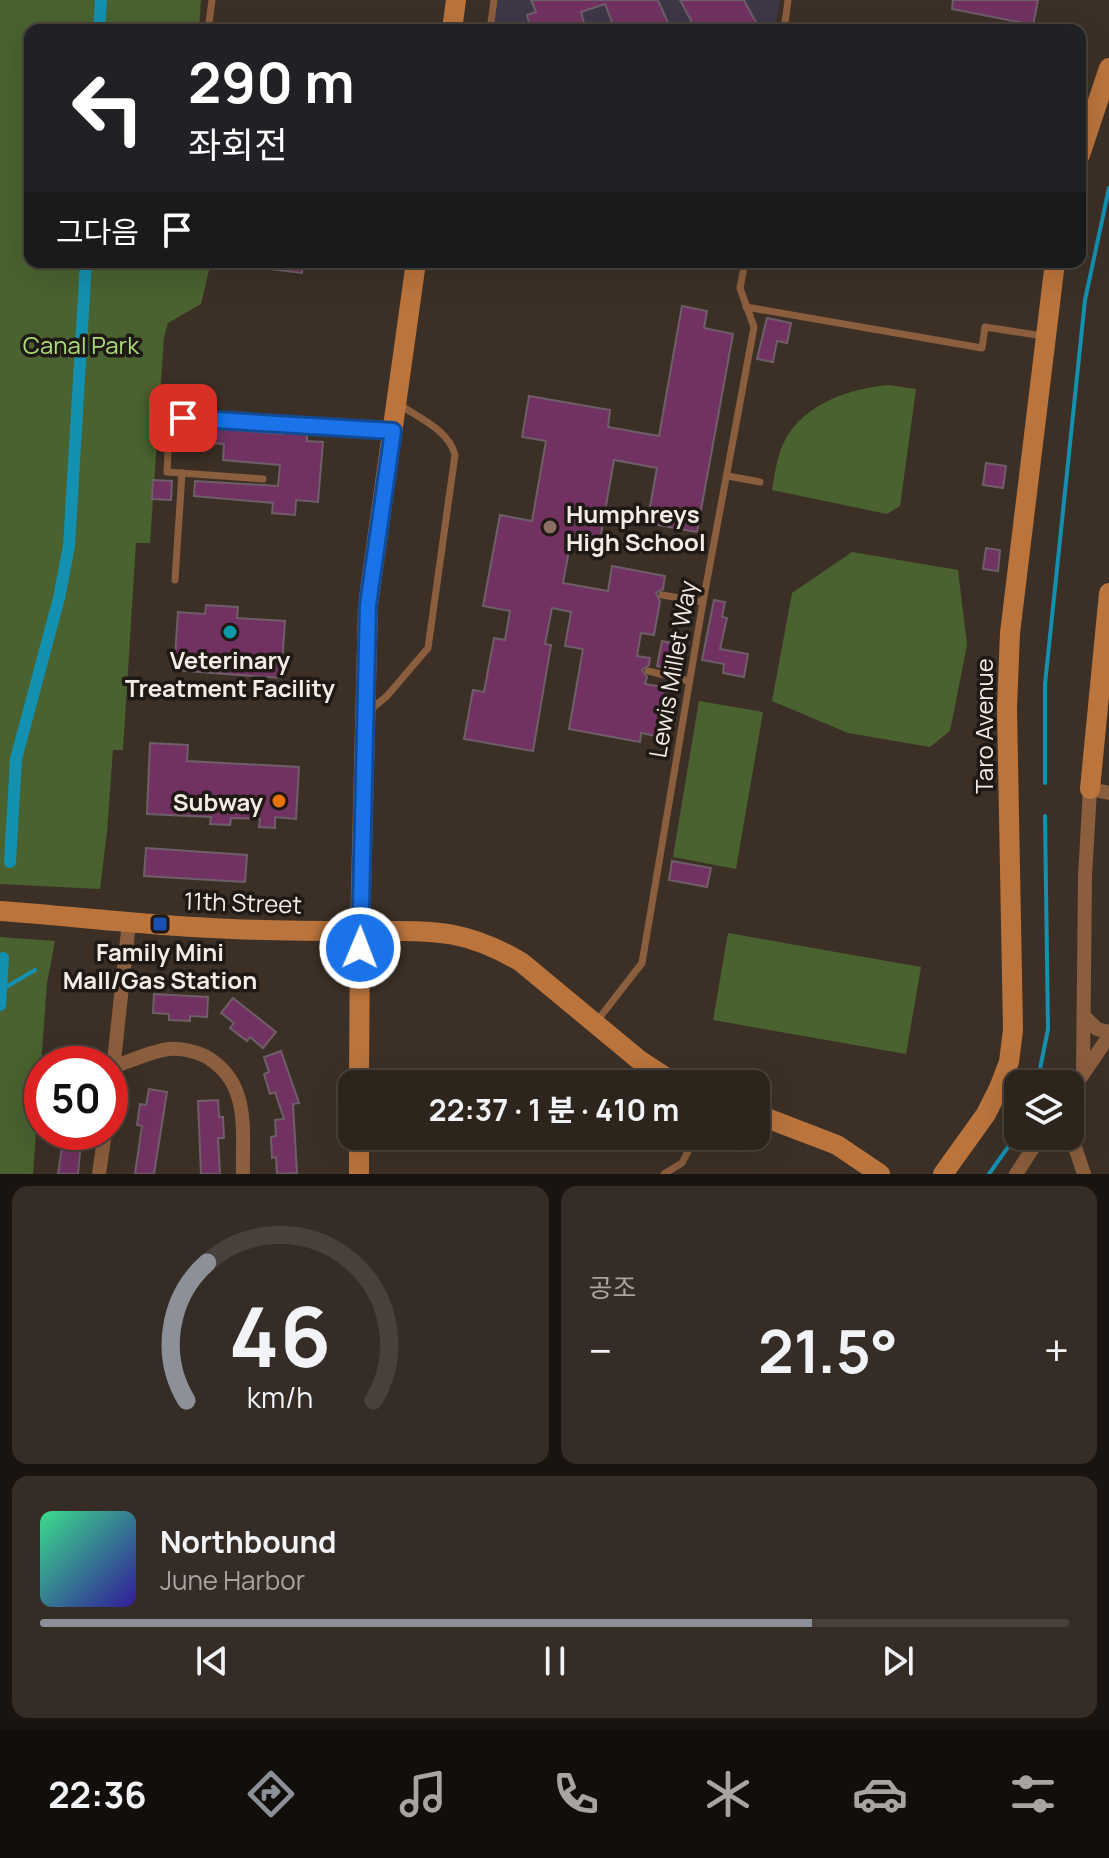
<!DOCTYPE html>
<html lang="ko">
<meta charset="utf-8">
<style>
:root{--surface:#2d241c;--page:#352c25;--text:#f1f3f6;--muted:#a7a4a3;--line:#48413b;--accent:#8c9099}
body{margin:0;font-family:Manrope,"Noto Sans KR",sans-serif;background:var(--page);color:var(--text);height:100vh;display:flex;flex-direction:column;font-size:30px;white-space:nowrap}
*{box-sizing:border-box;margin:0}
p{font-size:26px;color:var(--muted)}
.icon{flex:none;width:44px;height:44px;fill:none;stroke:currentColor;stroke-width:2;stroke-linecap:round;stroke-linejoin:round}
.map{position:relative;height:1174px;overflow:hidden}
.sheet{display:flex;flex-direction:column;gap:12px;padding:12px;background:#19140f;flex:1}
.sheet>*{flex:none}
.banner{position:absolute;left:24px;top:24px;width:1062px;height:244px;border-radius:16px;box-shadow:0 8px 32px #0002,0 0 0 2px var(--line);background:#202124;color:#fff;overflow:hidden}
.tools{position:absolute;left:1004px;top:1070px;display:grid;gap:16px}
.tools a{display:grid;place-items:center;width:80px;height:80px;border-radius:16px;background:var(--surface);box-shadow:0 8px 32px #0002,0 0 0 2px var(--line);font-size:40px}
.speed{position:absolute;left:24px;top:1046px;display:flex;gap:16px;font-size:40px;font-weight:700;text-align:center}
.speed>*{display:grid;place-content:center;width:104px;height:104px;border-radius:50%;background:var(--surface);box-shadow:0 8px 32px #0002,0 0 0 2px var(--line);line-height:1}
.speed .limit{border:12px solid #d22;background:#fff;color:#111}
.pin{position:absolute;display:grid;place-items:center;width:68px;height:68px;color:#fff;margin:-34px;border-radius:16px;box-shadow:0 4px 12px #0006}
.me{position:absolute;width:88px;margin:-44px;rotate:1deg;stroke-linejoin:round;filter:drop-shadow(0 0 6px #0008)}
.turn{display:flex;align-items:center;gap:28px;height:168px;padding:0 32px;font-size:36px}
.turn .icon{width:104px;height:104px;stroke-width:2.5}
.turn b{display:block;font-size:56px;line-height:68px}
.then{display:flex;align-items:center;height:76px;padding:0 32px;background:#0003;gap:16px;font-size:30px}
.big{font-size:60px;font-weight:700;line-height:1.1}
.sheet .card{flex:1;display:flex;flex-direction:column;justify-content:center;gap:12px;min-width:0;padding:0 28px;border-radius:16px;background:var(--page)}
.sheet .dial{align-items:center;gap:0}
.dial svg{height:208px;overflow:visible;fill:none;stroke:var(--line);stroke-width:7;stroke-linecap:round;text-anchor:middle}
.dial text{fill:var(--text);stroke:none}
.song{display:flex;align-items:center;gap:24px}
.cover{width:96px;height:96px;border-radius:12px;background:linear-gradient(135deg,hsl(150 70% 55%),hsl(250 70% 35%))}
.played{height:8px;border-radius:4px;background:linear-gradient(90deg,var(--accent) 75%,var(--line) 75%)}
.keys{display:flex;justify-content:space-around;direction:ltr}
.heat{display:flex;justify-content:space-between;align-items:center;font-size:44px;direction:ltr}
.sheet .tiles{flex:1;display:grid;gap:12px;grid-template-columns:1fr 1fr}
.card:last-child{grid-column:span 2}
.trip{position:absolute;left:338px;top:1070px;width:432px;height:80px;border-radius:16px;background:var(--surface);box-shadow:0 8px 32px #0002,0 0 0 2px var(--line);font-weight:700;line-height:80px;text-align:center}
.menu{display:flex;height:128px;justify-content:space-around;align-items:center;background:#120e0b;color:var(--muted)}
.menu .icon{width:56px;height:56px}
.menu .selected{color:var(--accent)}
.menu b{font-size:36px;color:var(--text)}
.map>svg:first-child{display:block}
.education{fill:#3d3748}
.green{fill:#49622f}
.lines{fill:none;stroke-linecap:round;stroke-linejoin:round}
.stream{stroke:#1490b0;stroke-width:4}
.canal{stroke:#1490b0;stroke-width:12}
.building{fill:#713262;stroke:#6d5e68;stroke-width:2}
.lane{stroke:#8b5e3d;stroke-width:7}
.street{stroke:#8b5e3d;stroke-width:14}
.secondary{stroke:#bb743c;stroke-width:20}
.route-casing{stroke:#114b97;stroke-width:20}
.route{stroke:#1a73e8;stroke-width:14}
.education-dot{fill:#8d6e63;stroke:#1f1915;stroke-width:3}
.culture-dot{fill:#0f9aa8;stroke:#1f1915;stroke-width:3}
.food-dot{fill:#e8710a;stroke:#1f1915;stroke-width:3}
.transit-dot{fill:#1a4fb4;stroke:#1f1915;stroke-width:3}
.labels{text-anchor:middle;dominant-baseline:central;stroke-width:7;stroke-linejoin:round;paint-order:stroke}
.park-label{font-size:24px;fill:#abdc79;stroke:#1f1915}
.poi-label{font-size:24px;font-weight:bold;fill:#f3ece5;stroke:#1f1915}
.street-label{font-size:24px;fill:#f3ece5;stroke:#1f1915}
</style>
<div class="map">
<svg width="1109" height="1174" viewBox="0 0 1109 1174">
<rect width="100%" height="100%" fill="#3c3026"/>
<path class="education" d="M 498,0 L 780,0 L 775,30 L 493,30 Z"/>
<g class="green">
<path d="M 0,0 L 201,0 L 199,30 L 30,30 L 30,262 L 211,262 L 201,304 L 168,323 L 164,337 L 150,543 L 136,543 L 123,750 L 113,750 L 107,832 L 100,889 L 0,884 Z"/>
<path d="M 888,385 L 916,389 L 900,506 L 887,514 L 772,490 C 775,473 777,455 785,440 C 805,403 849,389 888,385 Z"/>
<path d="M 852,552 L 958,570 L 967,645 L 950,731 L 930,747 L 848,733 L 772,701 L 792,593 Z"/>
<path d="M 699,701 L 763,712 L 736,869 L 673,857 Z"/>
<path d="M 728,933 L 921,967 L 906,1054 L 713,1020 Z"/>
<path d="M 0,937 L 55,941 L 47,983 L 33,1174 L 0,1174 Z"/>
</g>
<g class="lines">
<g class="stream">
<path d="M 1045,783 L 1045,684 L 1085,300 L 1109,188"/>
<path d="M 1,990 L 35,970"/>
<path d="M 1037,1084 L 1048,1029 L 1045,816"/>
<path d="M 989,1174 L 1018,1133"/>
</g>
<g class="canal">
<path d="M 99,30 L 101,0"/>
<path d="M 10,862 L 16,759 L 59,598 L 69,546 L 86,262"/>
<path d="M 0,1005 L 3,958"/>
</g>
</g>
<g class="building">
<path d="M 531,0 L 658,0 L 671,30 L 615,30 L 605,4 L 581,12 L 586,30 L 531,30 L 527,15 L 536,12 Z"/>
<path d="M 680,0 L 744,0 L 760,30 L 696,30 Z"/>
<path d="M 953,0 L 1038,0 L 1033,25 L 952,9 Z"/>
<path d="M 262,262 L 303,262 L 302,273 L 261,268 Z"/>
<path d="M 682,306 L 707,311 L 704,328 L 733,334 L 697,532 L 647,523 L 657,468 L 614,460 L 598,551 L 570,545 L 563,583 L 608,591 L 612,566 L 665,576 L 663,589 L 656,593 L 660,601 L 654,635 L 641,633 L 637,656 L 650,658 L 649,665 L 642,670 L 647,677 L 645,684 L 669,688 L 661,737 L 641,733 L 640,742 L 569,729 L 583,649 L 565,646 L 571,612 L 552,608 L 545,644 L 551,645 L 533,751 L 464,739 L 473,690 L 484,692 L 494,638 L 505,640 L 510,611 L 483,606 L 500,515 L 532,521 L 546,441 L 522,437 L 529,396 L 610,410 L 608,427 L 659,436 Z"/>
<path d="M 767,318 L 791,323 L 787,343 L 777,341 L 773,362 L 757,359 Z"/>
<path d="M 195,427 L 283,434 L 283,431 L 307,432 L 307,441 L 323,442 L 318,502 L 296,500 L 295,515 L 272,513 L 273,503 L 194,496 L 195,481 L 278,486 L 280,465 L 223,460 L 224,444 L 194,442 Z"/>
<path d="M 986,463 L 1006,466 L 1003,488 L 983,485 Z"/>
<path d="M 153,480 L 172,481 L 171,500 L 152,499 Z"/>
<path d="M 986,548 L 1000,550 L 998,571 L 983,569 Z"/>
<path d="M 714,600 L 725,602 L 722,617 L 727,618 L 720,649 L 748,654 L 744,677 L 723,673 L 724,664 L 702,660 Z"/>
<path d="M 206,605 L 238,607 L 237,618 L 285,621 L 281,678 L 174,670 L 178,612 L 205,614 Z"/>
<path d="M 662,641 L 686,646 L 682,665 L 674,670 L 657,666 Z"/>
<path d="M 150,743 L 188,745 L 187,761 L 299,767 L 296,819 L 275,817 L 275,828 L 259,827 L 260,819 L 231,818 L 230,825 L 210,824 L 211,817 L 147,814 Z"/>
<path d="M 146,848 L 247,855 L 245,882 L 144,876 Z"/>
<path d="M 672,861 L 711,868 L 707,887 L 669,880 Z"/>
<path d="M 154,994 L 208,997 L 207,1017 L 190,1016 L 190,1021 L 169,1020 L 169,1014 L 153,1013 Z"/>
<path d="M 233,998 L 276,1032 L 263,1048 L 250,1037 L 247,1041 L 230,1028 L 234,1023 L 221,1013 Z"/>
<path d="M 281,1051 L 299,1103 L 293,1104 L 297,1173 L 277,1174 L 276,1157 L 272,1158 L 271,1137 L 276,1136 L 275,1120 L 284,1119 L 275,1092 L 270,1094 L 264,1074 L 269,1072 L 264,1057 Z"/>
<path d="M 149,1089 L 167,1092 L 154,1174 L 135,1174 L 142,1126 L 137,1125 L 140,1104 L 146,1105 Z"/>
<path d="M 218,1100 L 219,1117 L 223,1117 L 224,1138 L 218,1138 L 220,1174 L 201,1174 L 198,1101 Z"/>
<path d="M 64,1132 L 82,1132 L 78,1174 L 58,1174 Z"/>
</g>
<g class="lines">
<g class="lane">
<path d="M 208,30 L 212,0"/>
<path d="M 490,30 L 494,0"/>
<path d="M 784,30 L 788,0"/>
<path d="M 746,307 L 982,348 L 985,327 L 1043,336"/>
<path d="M 728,476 L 760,482"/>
<path d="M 263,479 L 167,472 L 169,431 L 174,421 L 183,418 L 391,431"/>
<path d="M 175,580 L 182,473"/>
<path d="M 662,595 L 703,602"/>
<path d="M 648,671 L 689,681"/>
<path d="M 369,711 L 387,696 L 428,648 L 455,455 C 449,430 419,418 400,405"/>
<path d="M 597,1021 L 642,963 L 703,602 L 754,327 L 740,288 L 745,262"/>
<path d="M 664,1174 L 682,1163 L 696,1136"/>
</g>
<g class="street">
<path d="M 1084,1016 L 1097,1029 L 1109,1032"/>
<path d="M 115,1066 C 132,1061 151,1051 169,1049 C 180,1048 195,1051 205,1056 C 251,1082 242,1129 243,1174"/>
<path d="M 1083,1074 L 1085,876 L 1090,789 L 1109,793"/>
<path d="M 1070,1093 L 1109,1036"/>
<path d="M 110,1098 L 129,922"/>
<path d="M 1070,1132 L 1084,1174"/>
<path d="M 99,1174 L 105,1132"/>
<path d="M 1016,1174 L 1041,1136"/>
</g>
<g class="secondary">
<path d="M 452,30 L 456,0"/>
<path d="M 1080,155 L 1109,68"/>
<path d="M 1090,789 L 1109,593"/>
<path d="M 0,911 C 71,916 141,925 212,928 C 260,931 309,931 357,931 C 426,932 458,925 521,962 L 638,1059 L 676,1084"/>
<path d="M 359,1084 L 360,931 L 368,605 L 416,262"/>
<path d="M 756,1114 L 837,1145 L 880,1174"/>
<path d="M 359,1136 L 359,1174"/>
<path d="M 943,1174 L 986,1114 L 999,1088 L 1009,1062 L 1013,1030 L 1007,708 L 1010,633 L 1055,262"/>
</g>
</g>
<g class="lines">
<defs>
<path id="route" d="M 183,418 L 393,431 L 368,605 L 360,948"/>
</defs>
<use href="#route" class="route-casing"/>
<use href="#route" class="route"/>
</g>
<circle class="education-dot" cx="550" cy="527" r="8"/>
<circle class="culture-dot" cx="230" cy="632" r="8"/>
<circle class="food-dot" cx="279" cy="801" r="8"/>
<rect class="transit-dot" x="152" y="916" width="16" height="16" rx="4"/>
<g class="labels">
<g class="park-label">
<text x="81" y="344">Canal Park</text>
</g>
<g class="poi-label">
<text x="566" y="513" text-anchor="start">Humphreys<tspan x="566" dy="28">High School</tspan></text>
<text x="230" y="659">Veterinary<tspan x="230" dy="28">Treatment Facility</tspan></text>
<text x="263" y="801" text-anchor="end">Subway</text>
<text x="160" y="951">Family Mini<tspan x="160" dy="28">Mall/Gas Station</tspan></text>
</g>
<g class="street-label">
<text transform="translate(672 669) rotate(-80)">Lewis Millet Way</text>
<text transform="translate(983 726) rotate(-90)">Taro Avenue</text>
<text transform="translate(243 902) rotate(2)">11th Street</text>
</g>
</g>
</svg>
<div class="tools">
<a><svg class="icon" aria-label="layers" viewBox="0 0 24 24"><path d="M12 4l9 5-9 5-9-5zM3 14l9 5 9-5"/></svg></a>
</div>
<div class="speed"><div class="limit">50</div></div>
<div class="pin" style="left:183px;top:418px;background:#d93025"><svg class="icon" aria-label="arrive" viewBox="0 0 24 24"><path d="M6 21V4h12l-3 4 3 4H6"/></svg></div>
<svg class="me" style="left:360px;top:948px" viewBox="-20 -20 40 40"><circle r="17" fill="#1a73e8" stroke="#fff" stroke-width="3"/><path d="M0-11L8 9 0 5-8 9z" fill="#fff"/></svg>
<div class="trip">22:37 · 1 분 · 410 m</div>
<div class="banner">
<div class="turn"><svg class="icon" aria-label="left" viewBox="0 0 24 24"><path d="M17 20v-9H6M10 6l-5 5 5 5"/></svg><div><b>290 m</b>좌회전</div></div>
<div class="then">그다음<svg class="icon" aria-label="arrive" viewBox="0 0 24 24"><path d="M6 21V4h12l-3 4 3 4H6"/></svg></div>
</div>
</div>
<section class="sheet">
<div class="tiles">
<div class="card dial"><svg viewBox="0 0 100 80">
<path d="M14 69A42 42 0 1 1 86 69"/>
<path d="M14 69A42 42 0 0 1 22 16" stroke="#8c9099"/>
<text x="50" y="56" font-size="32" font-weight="700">46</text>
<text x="50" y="72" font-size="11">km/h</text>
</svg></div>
<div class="card"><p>공조</p>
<div class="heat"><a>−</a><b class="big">21.5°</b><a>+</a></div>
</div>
<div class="card">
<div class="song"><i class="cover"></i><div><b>Northbound</b><p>June Harbor</p></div></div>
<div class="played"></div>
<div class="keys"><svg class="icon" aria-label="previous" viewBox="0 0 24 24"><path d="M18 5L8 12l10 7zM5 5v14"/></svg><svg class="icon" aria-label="pause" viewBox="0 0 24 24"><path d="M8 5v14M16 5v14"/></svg><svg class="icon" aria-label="next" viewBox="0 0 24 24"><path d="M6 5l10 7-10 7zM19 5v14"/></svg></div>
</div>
</div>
</section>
<nav class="menu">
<b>22:36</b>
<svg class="icon selected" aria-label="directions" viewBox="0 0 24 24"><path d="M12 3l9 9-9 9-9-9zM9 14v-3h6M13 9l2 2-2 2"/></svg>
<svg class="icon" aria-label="music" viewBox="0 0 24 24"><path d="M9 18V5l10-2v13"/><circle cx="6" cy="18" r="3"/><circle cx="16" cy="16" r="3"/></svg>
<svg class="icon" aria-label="phone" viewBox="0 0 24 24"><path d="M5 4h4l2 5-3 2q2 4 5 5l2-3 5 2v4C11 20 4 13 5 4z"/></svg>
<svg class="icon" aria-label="climate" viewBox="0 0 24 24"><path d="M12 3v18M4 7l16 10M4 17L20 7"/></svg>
<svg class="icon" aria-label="car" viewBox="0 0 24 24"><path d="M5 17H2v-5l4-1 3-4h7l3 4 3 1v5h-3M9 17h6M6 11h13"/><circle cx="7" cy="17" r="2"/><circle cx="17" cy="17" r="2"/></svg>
<svg class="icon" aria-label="filters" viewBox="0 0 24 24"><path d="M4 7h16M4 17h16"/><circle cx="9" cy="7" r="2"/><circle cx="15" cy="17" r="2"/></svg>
</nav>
